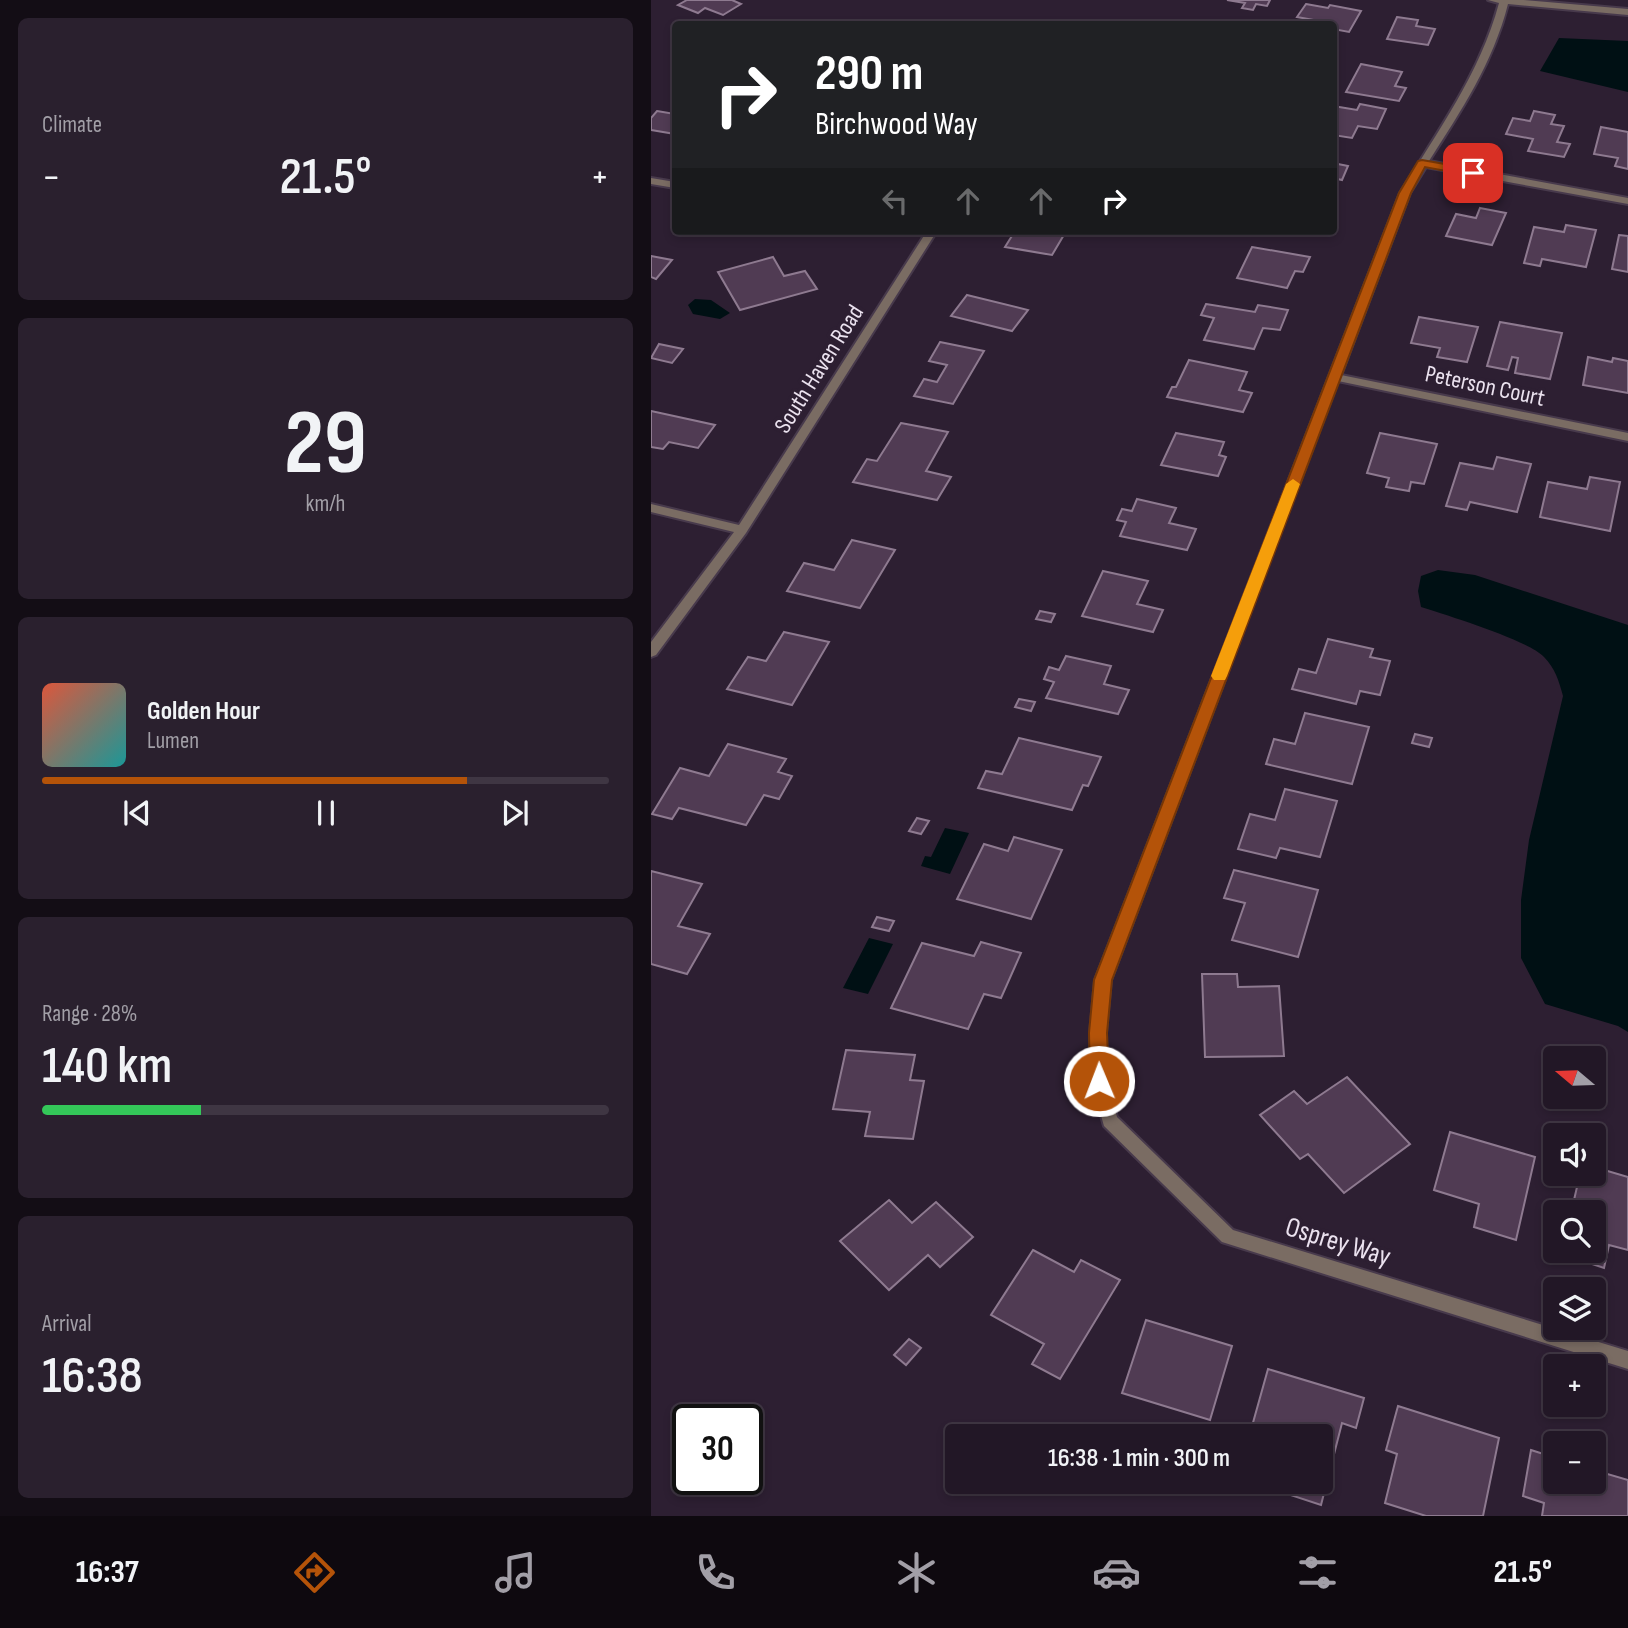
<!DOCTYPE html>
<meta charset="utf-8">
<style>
:root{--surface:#221726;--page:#2a202e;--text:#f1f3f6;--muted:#a29fa7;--line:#3f3643;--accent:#b45309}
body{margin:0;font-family:"Sofia Sans Condensed",sans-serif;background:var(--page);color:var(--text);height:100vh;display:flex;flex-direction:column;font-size:26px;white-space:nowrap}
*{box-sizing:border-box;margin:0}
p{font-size:23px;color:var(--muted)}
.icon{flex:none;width:38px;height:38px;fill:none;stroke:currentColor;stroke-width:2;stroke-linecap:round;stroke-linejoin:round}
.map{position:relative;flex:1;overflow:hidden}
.panel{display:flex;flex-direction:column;gap:18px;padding:18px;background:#130d15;width:651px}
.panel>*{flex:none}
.top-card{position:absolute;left:21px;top:21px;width:665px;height:214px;border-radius:7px;box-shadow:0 4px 10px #0003,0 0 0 2px var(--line);background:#202124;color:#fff;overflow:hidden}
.needle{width:46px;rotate:289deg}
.buttons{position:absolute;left:892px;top:1046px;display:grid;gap:14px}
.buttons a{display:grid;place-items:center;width:63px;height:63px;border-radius:7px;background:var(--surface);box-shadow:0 4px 10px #0003,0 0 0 2px var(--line);font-size:35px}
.speed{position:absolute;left:21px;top:1404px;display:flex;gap:14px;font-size:35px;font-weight:700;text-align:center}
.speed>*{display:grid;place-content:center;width:91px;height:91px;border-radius:50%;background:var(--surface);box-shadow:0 4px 10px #0003,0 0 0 2px var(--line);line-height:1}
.speed .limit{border:4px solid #111;border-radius:10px;background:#fff;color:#111}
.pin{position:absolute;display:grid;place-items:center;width:60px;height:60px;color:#fff;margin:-30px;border-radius:14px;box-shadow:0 4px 10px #0006}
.me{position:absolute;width:77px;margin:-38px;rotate:359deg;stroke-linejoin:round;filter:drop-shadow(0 0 5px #0008)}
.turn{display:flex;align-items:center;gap:24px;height:147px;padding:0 28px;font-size:32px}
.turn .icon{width:91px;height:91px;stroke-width:2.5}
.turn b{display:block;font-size:49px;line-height:60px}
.lanes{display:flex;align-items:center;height:66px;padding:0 28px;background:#0003;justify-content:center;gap:35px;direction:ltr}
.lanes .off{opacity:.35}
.big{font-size:52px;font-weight:600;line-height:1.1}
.panel .tile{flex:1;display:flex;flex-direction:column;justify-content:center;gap:10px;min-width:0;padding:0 24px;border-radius:10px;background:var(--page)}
.panel .dial{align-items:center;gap:0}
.dial b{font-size:91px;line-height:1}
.song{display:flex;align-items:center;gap:21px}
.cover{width:84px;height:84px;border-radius:10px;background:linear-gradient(135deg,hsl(10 70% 55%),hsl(180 70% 35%))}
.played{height:7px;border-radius:4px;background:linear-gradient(90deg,var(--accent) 75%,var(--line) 75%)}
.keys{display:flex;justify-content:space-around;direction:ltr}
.heat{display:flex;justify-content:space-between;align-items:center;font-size:38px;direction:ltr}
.charge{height:10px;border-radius:5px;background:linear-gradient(90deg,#34c759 28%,var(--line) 0)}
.trip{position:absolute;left:294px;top:1424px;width:388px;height:70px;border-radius:7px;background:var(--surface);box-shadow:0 4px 10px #0003,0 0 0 2px var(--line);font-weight:600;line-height:70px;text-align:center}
.tabs{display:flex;height:112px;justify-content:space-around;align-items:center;background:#0e090f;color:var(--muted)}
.tabs .icon{width:49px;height:49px}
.tabs .current{color:var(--accent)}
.tabs b{font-size:32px;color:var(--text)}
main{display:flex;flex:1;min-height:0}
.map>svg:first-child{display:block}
.water{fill:#001014}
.building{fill:#503b53;stroke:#8e7a90;stroke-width:2}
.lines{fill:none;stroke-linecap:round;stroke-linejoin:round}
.street-casing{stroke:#483a4c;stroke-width:4}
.street{fill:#7a6c63;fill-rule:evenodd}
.route{fill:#b45309;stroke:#753606;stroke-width:2}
.slow{fill:#f59e0b}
.labels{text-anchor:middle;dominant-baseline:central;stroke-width:7;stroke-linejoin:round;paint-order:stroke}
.street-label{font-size:24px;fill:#ebe2ef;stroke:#2d1f32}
.near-street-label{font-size:28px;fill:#ebe2ef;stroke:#2d1f32}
</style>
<main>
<section class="panel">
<div class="tile"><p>Climate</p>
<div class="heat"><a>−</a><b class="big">21.5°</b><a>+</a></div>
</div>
<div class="tile dial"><b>29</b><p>km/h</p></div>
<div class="tile">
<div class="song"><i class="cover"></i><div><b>Golden Hour</b><p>Lumen</p></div></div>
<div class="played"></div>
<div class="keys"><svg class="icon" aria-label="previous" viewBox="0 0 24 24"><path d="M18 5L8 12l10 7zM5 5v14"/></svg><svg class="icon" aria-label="pause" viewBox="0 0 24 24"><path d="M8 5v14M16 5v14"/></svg><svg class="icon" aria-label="next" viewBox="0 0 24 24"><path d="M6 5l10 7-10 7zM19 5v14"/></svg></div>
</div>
<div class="tile"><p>Range · 28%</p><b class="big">140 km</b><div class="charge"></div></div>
<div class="tile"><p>Arrival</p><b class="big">16:38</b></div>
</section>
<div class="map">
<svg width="977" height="1516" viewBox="0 0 977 1516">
<rect width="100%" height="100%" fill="#2d1f32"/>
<g class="water">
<path d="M 908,38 L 977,41 L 977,92 L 889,71 Z"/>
<path d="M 44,299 L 60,300 L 79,313 L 69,319 L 42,314 L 37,305 Z"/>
<path d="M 787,570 L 824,575 L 977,625 L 977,1032 L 967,1026 L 894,1004 L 870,958 L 870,900 L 878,840 L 912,696 C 908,681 904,668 893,657 C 877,640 795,615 770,607 L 767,591 L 770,576 Z"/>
<path d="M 294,828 L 318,833 L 299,874 L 270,866 L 274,856 L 280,857 Z"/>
<path d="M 218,938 L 242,944 L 217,994 L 192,988 Z"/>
</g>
<g class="building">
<path d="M 36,0 L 81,0 L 90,4 L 72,15 L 54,8 L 47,13 L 27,5 Z"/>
<path d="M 576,0 L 619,0 L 616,6 L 605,4 L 602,10 L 591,8 L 594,3 Z"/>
<path d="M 655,4 L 677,8 L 679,5 L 710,11 L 698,32 L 682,29 L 682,24 L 666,24 L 668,21 L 646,17 Z"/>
<path d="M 746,17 L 767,20 L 765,26 L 784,29 L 777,45 L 736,39 Z"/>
<path d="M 710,64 L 751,72 L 744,86 L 755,88 L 748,101 L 695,92 Z"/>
<path d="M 709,104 L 735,109 L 726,129 L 707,126 L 701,138 L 682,135 L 682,106 L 706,110 Z"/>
<path d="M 6,111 L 24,114 L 24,134 L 0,130 L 0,118 Z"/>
<path d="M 883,111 L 904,115 L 900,124 L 913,126 L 906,142 L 919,144 L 913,157 L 877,151 L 882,139 L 855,134 L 862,118 L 879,121 Z"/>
<path d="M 950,127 L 977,132 L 977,169 L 964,166 L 967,158 L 943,154 Z"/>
<path d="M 682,163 L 697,166 L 691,180 L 682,178 Z"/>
<path d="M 829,208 L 855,213 L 841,245 L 795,236 L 805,214 L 825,218 Z"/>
<path d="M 915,225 L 945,230 L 935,267 L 891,259 L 889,266 L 873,263 L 883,227 L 913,232 Z"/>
<path d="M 364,231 L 407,231 L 414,233 L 401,255 L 354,247 Z"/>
<path d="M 968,235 L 977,236 L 977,272 L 961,269 Z"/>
<path d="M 601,247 L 659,257 L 652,272 L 644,271 L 636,288 L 586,278 Z"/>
<path d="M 0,256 L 21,260 L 5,279 L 0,277 Z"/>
<path d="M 122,257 L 133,276 L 154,271 L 166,289 L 89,310 L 67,272 Z"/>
<path d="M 316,295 L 377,310 L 361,331 L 300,316 Z"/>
<path d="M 555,304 L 604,312 L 607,305 L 637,310 L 629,330 L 612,328 L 603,349 L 553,340 L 563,318 L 550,315 Z"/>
<path d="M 768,317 L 827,327 L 816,362 L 786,357 L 789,348 L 760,343 Z"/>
<path d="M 849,322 L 911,333 L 899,379 L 864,373 L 867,358 L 861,357 L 857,370 L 836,366 Z"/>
<path d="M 289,342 L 333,351 L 302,404 L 263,396 L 273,379 L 286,382 L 296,365 L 278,361 Z"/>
<path d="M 8,344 L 32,349 L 21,363 L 0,358 Z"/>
<path d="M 937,357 L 961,362 L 962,358 L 977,361 L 977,393 L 932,385 Z"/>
<path d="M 538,360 L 596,372 L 588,390 L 601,393 L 592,412 L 516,397 L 521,387 L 525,387 Z"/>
<path d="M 0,411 L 64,425 L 47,448 L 18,442 L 12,449 L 0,447 Z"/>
<path d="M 250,423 L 297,432 L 275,471 L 300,477 L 286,500 L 202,482 L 216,459 L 226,461 Z"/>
<path d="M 525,433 L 573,442 L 568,455 L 575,457 L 567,476 L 510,465 Z"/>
<path d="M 729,433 L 786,444 L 773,484 L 760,482 L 758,491 L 735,487 L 738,478 L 716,473 Z"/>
<path d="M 846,457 L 880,464 L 866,512 L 819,502 L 816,510 L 795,506 L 809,463 L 842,469 Z"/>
<path d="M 939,477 L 969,482 L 959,531 L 889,517 L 897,482 L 936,489 Z"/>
<path d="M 486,499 L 525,508 L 518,523 L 545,529 L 536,550 L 469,536 L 475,522 L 466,520 L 471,509 L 481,511 Z"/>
<path d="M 201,540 L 244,550 L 209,608 L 136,591 L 153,563 L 183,570 Z"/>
<path d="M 452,571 L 497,581 L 486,604 L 512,610 L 502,632 L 431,616 Z"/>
<path d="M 389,611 L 404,614 L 400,622 L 385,619 Z"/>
<path d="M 133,632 L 178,642 L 141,705 L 76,689 L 97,657 L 115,661 Z"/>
<path d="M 677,639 L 722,649 L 719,657 L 739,661 L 729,695 L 709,691 L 705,704 L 641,689 L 648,669 L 665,673 Z"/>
<path d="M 415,656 L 460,666 L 453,684 L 478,690 L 467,714 L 395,698 L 403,682 L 393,679 L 398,667 L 408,670 Z"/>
<path d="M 368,699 L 384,702 L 380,711 L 364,707 Z"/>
<path d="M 654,713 L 718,727 L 701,784 L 615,764 L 623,739 L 644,744 Z"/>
<path d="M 764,734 L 781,738 L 778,747 L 761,743 Z"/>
<path d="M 368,738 L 450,757 L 437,786 L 432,785 L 421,810 L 327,788 L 335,771 L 351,774 Z"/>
<path d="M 77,744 L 135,759 L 127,772 L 141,776 L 128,799 L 113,795 L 95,825 L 28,808 L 21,819 L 1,814 L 29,768 L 58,776 Z"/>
<path d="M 634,789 L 686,801 L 669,857 L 629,848 L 625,858 L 587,849 L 599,814 L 624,820 Z"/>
<path d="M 266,818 L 278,821 L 270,834 L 258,831 Z"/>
<path d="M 363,837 L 411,850 L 380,919 L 306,899 L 333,844 L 357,851 Z"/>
<path d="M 583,870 L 667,890 L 647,957 L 581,940 L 594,903 L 573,898 Z"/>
<path d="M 0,871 L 51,884 L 27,926 L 59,934 L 36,974 L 0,964 Z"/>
<path d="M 226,917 L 243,921 L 238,931 L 221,927 Z"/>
<path d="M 330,942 L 370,953 L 350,998 L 333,994 L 317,1029 L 240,1008 L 271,943 L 323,956 Z"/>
<path d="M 551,974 L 586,974 L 587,987 L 628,986 L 633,1056 L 554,1057 Z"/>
<path d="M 195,1050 L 264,1055 L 259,1080 L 273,1081 L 262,1139 L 214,1136 L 219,1112 L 182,1109 Z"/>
<path d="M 696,1077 L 759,1144 L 693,1193 L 657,1154 L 649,1159 L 609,1115 L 643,1091 L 656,1104 Z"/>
<path d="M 799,1132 L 884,1157 L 865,1240 L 823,1227 L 828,1204 L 783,1190 Z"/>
<path d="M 943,1167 L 977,1177 L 977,1250 L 958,1245 L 953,1268 L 911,1254 L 911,1251 L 943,1251 L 943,1213 L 920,1213 L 929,1174 L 943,1174 Z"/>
<path d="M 238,1200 L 261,1223 L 285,1202 L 322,1237 L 289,1267 L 277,1255 L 238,1290 L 189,1241 Z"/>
<path d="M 382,1250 L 423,1272 L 430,1260 L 469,1280 L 409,1379 L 381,1364 L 393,1344 L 340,1315 Z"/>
<path d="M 495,1320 L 581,1346 L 559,1420 L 471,1393 Z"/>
<path d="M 258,1339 L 270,1348 L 255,1365 L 243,1355 Z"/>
<path d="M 617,1369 L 713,1398 L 705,1428 L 691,1423 L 670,1505 L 609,1485 L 610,1482 L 670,1482 L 670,1437 L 598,1437 Z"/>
<path d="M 747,1406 L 848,1438 L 832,1516 L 775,1516 L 734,1503 L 746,1454 L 735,1450 Z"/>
<path d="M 880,1450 L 905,1458 L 905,1482 L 943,1482 L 943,1470 L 977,1480 L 977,1516 L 891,1516 L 893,1503 L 872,1496 Z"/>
</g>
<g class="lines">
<defs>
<g id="street">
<path d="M 837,0 L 873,0 L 977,9 L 977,15 L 857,4 C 842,63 810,111 778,161 L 977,198 L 977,204 L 775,167 L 759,193 L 690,375 L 977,433 L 977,441 L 687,381 L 460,980 L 455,1033 L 456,1081 L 466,1117 L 582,1230 L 977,1351 L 977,1369 L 571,1242 L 453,1126 L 440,1081 L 439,1033 L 444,980 L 749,193 C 786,132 829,74 848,3 Z"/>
<path d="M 0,178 L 24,182 L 24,188 L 0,184 Z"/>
<path d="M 276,231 L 286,231 L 95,533 L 5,655 L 0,657 L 0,642 L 83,532 L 0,512 L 0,504 L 88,525 Z"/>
</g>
</defs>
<use href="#street" class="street-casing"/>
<use href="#street" class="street"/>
</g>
<path class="route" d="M 771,160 L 822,169 L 828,173 L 822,176 L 774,167 L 760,193 L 461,980 L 456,1033 L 458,1081 L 455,1087 L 448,1089 L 442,1087 L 439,1081 L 438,1033 L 443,980 L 748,193 L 767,161 Z"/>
<path class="slow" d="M 642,479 L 649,484 L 576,676 L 574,680 L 563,680 L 560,676 L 635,484 Z"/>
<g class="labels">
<g class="street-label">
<text transform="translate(168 369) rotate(-58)">South Haven Road</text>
<text transform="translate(834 386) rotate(12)">Peterson Court</text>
</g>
<g class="near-street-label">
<text transform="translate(687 1242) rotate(17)">Osprey Way</text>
</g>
</g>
</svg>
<div class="buttons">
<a><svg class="needle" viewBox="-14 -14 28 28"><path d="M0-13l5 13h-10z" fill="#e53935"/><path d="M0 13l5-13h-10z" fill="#a29fa7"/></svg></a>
<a><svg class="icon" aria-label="sound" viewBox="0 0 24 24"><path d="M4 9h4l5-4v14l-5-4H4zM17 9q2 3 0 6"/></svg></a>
<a><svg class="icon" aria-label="search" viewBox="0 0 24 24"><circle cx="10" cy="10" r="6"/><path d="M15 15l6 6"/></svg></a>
<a><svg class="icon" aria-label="layers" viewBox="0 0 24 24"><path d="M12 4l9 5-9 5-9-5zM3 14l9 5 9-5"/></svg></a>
<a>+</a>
<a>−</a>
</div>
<div class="speed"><div class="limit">30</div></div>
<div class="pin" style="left:822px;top:173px;background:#d93025"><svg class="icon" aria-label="arrive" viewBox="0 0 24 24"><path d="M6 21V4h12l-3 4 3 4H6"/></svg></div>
<svg class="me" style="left:448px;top:1081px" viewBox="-20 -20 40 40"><circle r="17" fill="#b45309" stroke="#fff" stroke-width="3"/><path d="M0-11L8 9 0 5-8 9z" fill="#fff"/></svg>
<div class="trip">16:38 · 1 min · 300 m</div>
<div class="top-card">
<div class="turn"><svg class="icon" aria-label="right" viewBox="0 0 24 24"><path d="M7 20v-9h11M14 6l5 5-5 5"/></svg><div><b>290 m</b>Birchwood Way</div></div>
<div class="lanes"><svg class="icon off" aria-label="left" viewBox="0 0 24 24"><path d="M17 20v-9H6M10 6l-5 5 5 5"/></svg><svg class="icon off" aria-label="ahead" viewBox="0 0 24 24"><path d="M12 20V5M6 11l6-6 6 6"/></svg><svg class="icon off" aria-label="ahead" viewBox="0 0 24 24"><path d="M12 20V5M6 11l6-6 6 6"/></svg><svg class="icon" aria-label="right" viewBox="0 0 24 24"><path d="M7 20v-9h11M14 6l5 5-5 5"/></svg></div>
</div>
</div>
</main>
<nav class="tabs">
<b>16:37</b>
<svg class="icon current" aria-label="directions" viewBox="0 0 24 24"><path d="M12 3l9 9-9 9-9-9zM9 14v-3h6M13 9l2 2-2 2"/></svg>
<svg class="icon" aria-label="music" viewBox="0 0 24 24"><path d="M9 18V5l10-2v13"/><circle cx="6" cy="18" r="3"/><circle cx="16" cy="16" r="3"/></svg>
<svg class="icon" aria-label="phone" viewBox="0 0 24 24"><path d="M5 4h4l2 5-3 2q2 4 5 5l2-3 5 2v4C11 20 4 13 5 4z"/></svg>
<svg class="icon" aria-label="climate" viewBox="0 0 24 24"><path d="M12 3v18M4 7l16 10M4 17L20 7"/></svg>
<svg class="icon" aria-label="car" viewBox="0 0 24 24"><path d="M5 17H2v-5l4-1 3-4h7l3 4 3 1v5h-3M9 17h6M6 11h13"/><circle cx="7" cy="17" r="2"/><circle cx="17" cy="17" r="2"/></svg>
<svg class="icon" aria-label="filters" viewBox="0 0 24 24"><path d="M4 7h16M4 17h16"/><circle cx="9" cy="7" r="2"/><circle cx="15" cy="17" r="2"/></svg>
<b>21.5°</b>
</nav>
